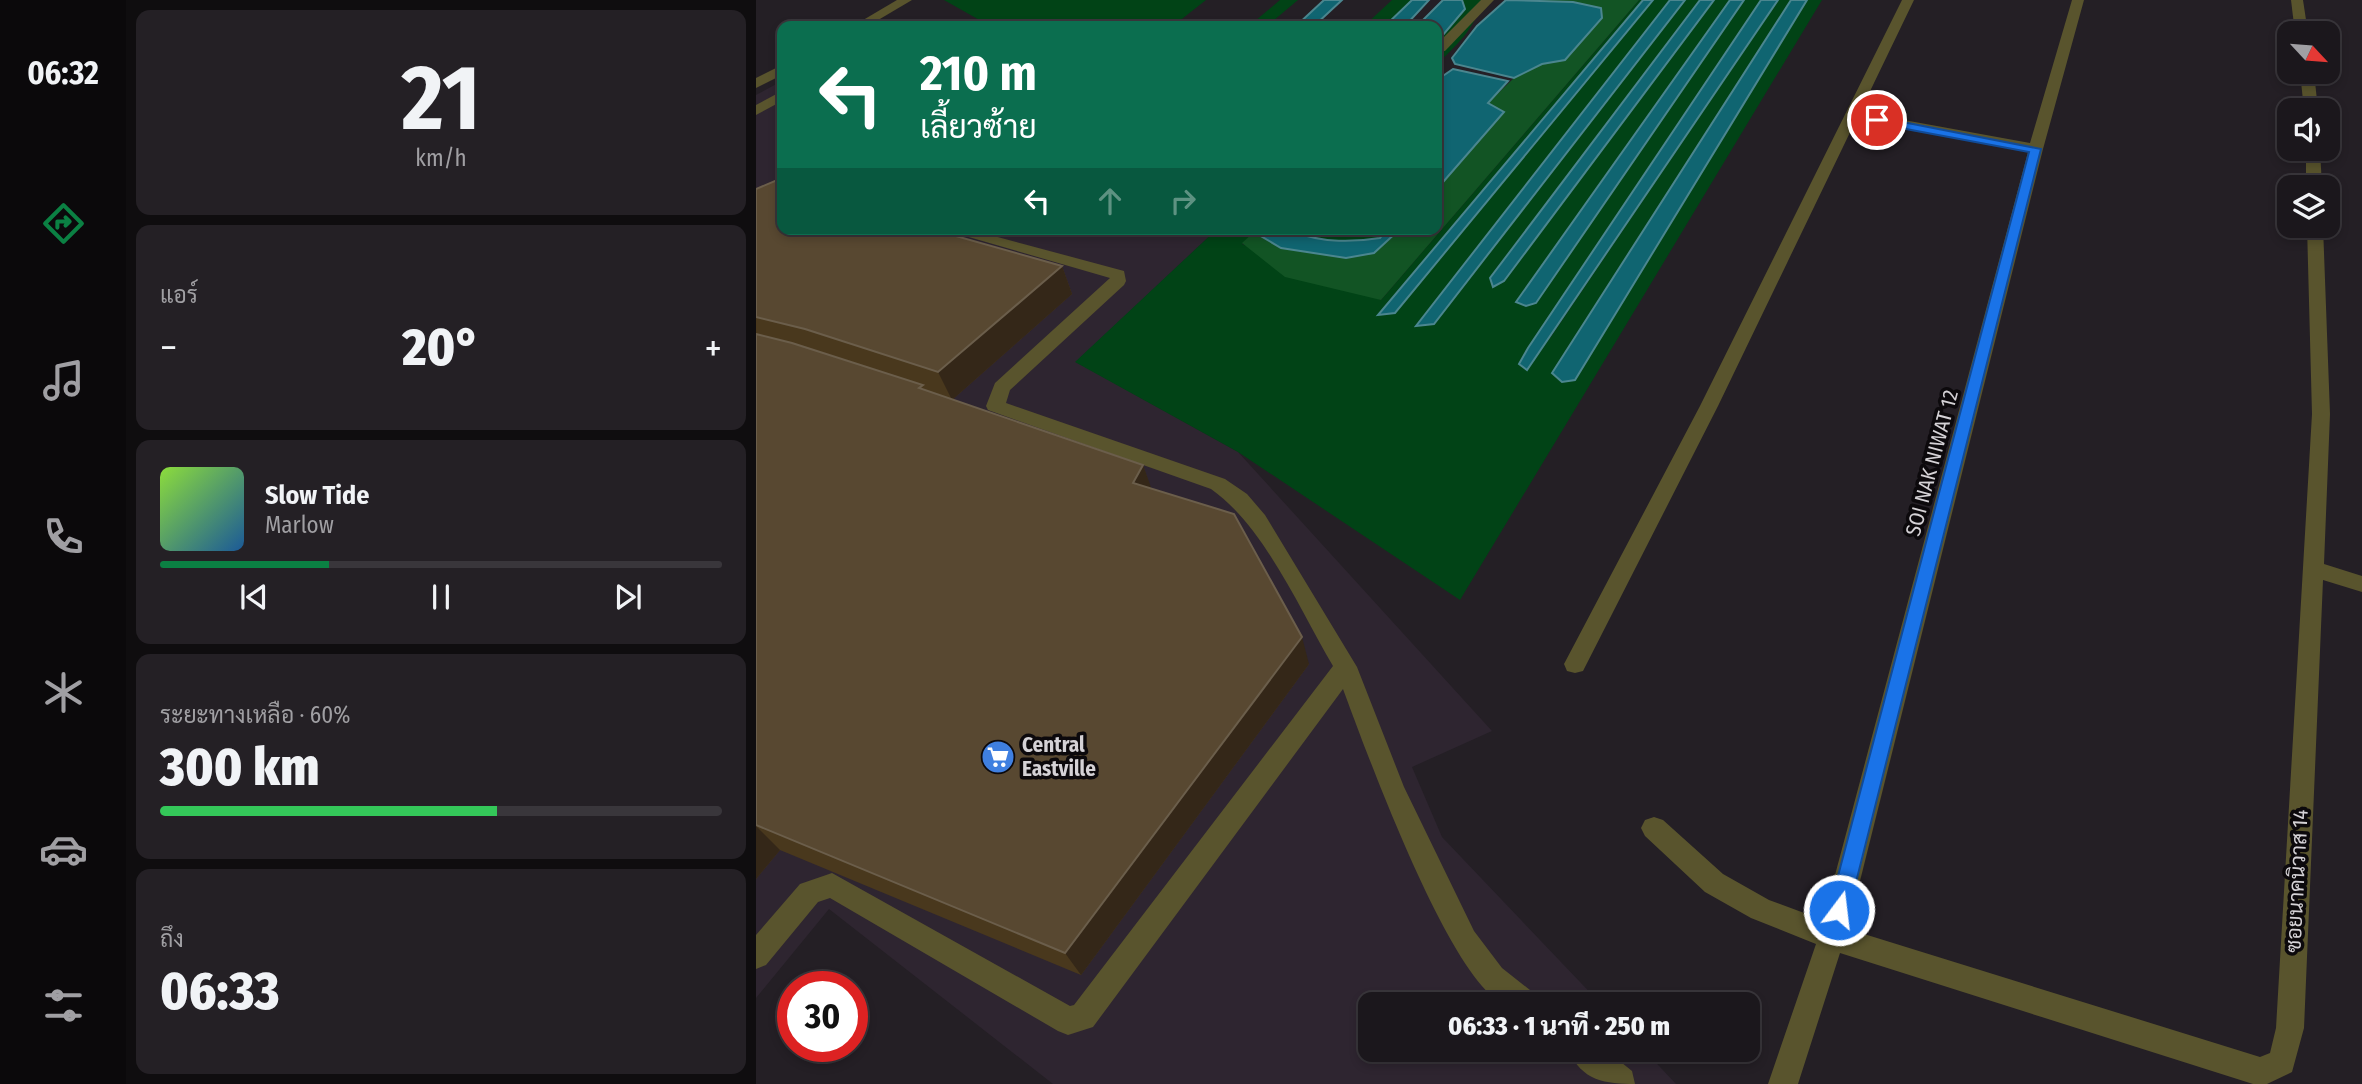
<!DOCTYPE html>
<html lang="th">
<meta charset="utf-8">
<style>
:root{--surface:#1b171c;--page:#242025;--text:#f1f3f6;--muted:#a09fa3;--line:#39363b;--accent:#0b8043}
body{margin:0;font-family:"Fira Sans Condensed",Sarabun,sans-serif;background:var(--page);color:var(--text);height:100vh;display:flex;flex-direction:column;font-size:26px;white-space:nowrap}
*{box-sizing:border-box;margin:0}
p{font-size:23px;color:var(--muted)}
.icon{flex:none;width:38px;height:38px;fill:none;stroke:currentColor;stroke-width:2;stroke-linecap:round;stroke-linejoin:round}
.map{position:relative;flex:1;overflow:hidden}
.side{display:flex;flex-direction:column;gap:10px;padding:10px;background:#0f0d0f;width:630px}
.side>*{flex:none}
.banner{position:absolute;left:21px;top:21px;width:665px;height:214px;border-radius:14px;box-shadow:0 4px 10px #0003,0 0 0 2px var(--line);background:#0b6e4f;color:#fff;overflow:hidden}
.needle{width:46px;rotate:116deg}
.buttons{position:absolute;left:1521px;top:21px;display:grid;gap:14px}
.buttons a{display:grid;place-items:center;width:63px;height:63px;border-radius:14px;background:var(--surface);box-shadow:0 4px 10px #0003,0 0 0 2px var(--line);font-size:35px}
.speed{position:absolute;left:21px;top:971px;display:flex;gap:14px;font-size:35px;font-weight:700;text-align:center}
.speed>*{display:grid;place-content:center;width:91px;height:91px;border-radius:50%;background:var(--surface);box-shadow:0 4px 10px #0003,0 0 0 2px var(--line);line-height:1}
.speed .limit{border:10px solid #d22;background:#fff;color:#111}
.pin{position:absolute;display:grid;place-items:center;width:60px;height:60px;color:#fff;margin:-30px;border:4px solid #fff;border-radius:50%;box-shadow:0 2px 7px #0007}
.me{position:absolute;width:77px;margin:-38px;rotate:15deg;stroke-linejoin:round;filter:drop-shadow(0 0 5px #0008)}
.turn{display:flex;align-items:center;gap:24px;height:147px;padding:0 28px;font-size:32px}
.turn .icon{width:91px;height:91px;stroke-width:2.5}
.turn b{display:block;font-size:49px;line-height:60px}
.lanes{display:flex;align-items:center;height:66px;padding:0 28px;background:#0003;justify-content:center;gap:35px;direction:ltr}
.lanes .off{opacity:.35}
.big{font-size:52px;font-weight:800;line-height:1.1}
.side .card{flex:1;display:flex;flex-direction:column;justify-content:center;gap:10px;min-width:0;padding:0 24px;border-radius:14px;background:var(--page)}
.side .dial{align-items:center;gap:0}
.dial b{font-size:91px;line-height:1}
.song{display:flex;align-items:center;gap:21px}
.cover{width:84px;height:84px;border-radius:10px;background:linear-gradient(135deg,hsl(90 70% 55%),hsl(210 70% 35%))}
.played{height:7px;border-radius:4px;background:linear-gradient(90deg,var(--accent) 30%,var(--line) 30%)}
.keys{display:flex;justify-content:space-around;direction:ltr}
.heat{display:flex;justify-content:space-between;align-items:center;font-size:38px;direction:ltr}
.charge{height:10px;border-radius:5px;background:linear-gradient(90deg,#34c759 60%,var(--line) 0)}
.trip{position:absolute;left:602px;top:992px;width:402px;height:70px;border-radius:14px;background:var(--surface);box-shadow:0 4px 10px #0003,0 0 0 2px var(--line);font-weight:800;line-height:70px;text-align:center}
main{display:flex;flex:1;min-height:0}
.menu{display:flex;flex-direction:column;width:126px;justify-content:space-around;align-items:center;background:#0b090b;color:var(--muted)}
.menu .icon{width:49px;height:49px}
.menu .selected{color:var(--accent)}
.menu b{font-size:32px;color:var(--text)}
.map>svg:first-child{display:block}
.built{fill:#2e2530}
.green{fill:#014316}
.forest{fill:#125424}
.water{fill:#106571;stroke:#4b868f;stroke-width:2}
.lines{fill:none;stroke-linecap:round;stroke-linejoin:round}
.minor{fill:#59542d;fill-rule:evenodd}
.wall{fill:#49381d}
.shaded-wall{fill:#342718}
.building{fill:#584831;stroke:#6b5e4b;stroke-width:2}
.route{fill:#1a73e8;stroke:#114b97;stroke-width:2}
.labels{text-anchor:middle;dominant-baseline:central;stroke-width:7;stroke-linejoin:round;paint-order:stroke}
.street-label{font-size:21px;fill:#d5d2d6;stroke:#0c090c}
.poi-label{font-size:21px;font-weight:bold;fill:#d5d2d6;stroke:#0c090c;text-anchor:start}
</style>
<main>
<nav class="menu">
<b>06:32</b>
<svg class="icon selected" aria-label="directions" viewBox="0 0 24 24"><path d="M12 3l9 9-9 9-9-9zM9 14v-3h6M13 9l2 2-2 2"/></svg>
<svg class="icon" aria-label="music" viewBox="0 0 24 24"><path d="M9 18V5l10-2v13"/><circle cx="6" cy="18" r="3"/><circle cx="16" cy="16" r="3"/></svg>
<svg class="icon" aria-label="phone" viewBox="0 0 24 24"><path d="M5 4h4l2 5-3 2q2 4 5 5l2-3 5 2v4C11 20 4 13 5 4z"/></svg>
<svg class="icon" aria-label="climate" viewBox="0 0 24 24"><path d="M12 3v18M4 7l16 10M4 17L20 7"/></svg>
<svg class="icon" aria-label="car" viewBox="0 0 24 24"><path d="M5 17H2v-5l4-1 3-4h7l3 4 3 1v5h-3M9 17h6M6 11h13"/><circle cx="7" cy="17" r="2"/><circle cx="17" cy="17" r="2"/></svg>
<svg class="icon" aria-label="filters" viewBox="0 0 24 24"><path d="M4 7h16M4 17h16"/><circle cx="9" cy="7" r="2"/><circle cx="15" cy="17" r="2"/></svg>
</nav>
<section class="side">
<div class="card dial"><b>21</b><p>km/h</p></div>
<div class="card"><p>แอร์</p>
<div class="heat"><a>−</a><b class="big">20°</b><a>+</a></div>
</div>
<div class="card">
<div class="song"><i class="cover"></i><div><b>Slow Tide</b><p>Marlow</p></div></div>
<div class="played"></div>
<div class="keys"><svg class="icon" aria-label="previous" viewBox="0 0 24 24"><path d="M18 5L8 12l10 7zM5 5v14"/></svg><svg class="icon" aria-label="pause" viewBox="0 0 24 24"><path d="M8 5v14M16 5v14"/></svg><svg class="icon" aria-label="next" viewBox="0 0 24 24"><path d="M6 5l10 7-10 7zM19 5v14"/></svg></div>
</div>
<div class="card"><p>ระยะทางเหลือ · 60%</p><b class="big">300 km</b><div class="charge"></div></div>
<div class="card"><p>ถึง</p><b class="big">06:33</b></div>
</section>
<div class="map">
<svg width="1606" height="1084" viewBox="0 0 1606 1084">
<rect width="100%" height="100%" fill="#241f25"/>
<path class="built" d="M 26,81 L 26,229 L 461,229 L 320,362 L 482,452 L 736,731 L 656,767 L 686,837 L 845,1004 L 614,1004 L 614,1050 L 888,1050 L 920,1084 L 297,1084 L 73,909 L 0,998 L 0,95 Z"/>
<g class="green">
<path d="M 188,0 L 450,0 L 417,26 L 234,26 Z"/>
<path d="M 524,0 L 542,0 L 511,26 L 493,26 Z"/>
<path d="M 636,0 L 656,0 L 629,26 L 608,26 Z"/>
<path d="M 706,0 L 725,0 C 721,27 700,46 681,64 L 681,42 L 709,9 Z"/>
<path d="M 883,0 L 887,0 L 624,315 L 639,313 L 897,0 L 914,0 L 661,325 L 678,324 L 929,0 L 944,0 L 734,277 L 737,286 L 748,281 L 958,0 L 974,0 L 761,302 L 988,0 L 1005,0 L 772,348 L 794,338 L 1022,0 L 1035,0 L 796,373 L 819,380 L 1051,0 L 1066,0 L 704,600 L 482,452 L 319,362 L 461,229 L 501,229 L 486,244 L 625,300 Z"/>
<path d="M 542,229 L 631,229 L 624,238 C 599,242 566,243 543,233 Z"/>
</g>
<path class="forest" d="M 763,0 L 883,0 L 625,300 L 529,277 L 486,243 L 498,232 L 525,248 L 618,253 L 644,229 L 681,229 L 681,189 L 747,113 L 732,103 L 758,78 L 786,64 L 809,60 L 846,18 L 845,8 L 817,2 Z"/>
<g class="water">
<path d="M 568,0 L 586,0 L 558,26 L 540,26 Z"/>
<path d="M 656,0 L 673,0 L 649,26 L 629,26 Z"/>
<path d="M 687,0 L 706,0 L 709,9 L 681,42 L 681,26 L 661,26 Z"/>
<path d="M 750,0 L 817,2 L 845,8 L 846,18 L 809,60 L 786,64 L 758,78 L 699,64 L 696,58 L 721,26 Z"/>
<path d="M 887,0 L 897,0 L 639,313 L 622,315 Z"/>
<path d="M 914,0 L 929,0 L 678,324 L 660,326 Z"/>
<path d="M 944,0 L 958,0 L 748,281 L 737,287 L 734,278 Z"/>
<path d="M 974,0 L 988,0 L 780,303 L 770,306 L 760,302 Z"/>
<path d="M 1005,0 L 1022,0 L 771,370 L 763,364 L 772,348 Z"/>
<path d="M 1035,0 L 1051,0 L 819,380 L 806,382 L 796,373 Z"/>
<path d="M 697,69 L 752,81 L 732,103 L 748,112 L 681,189 L 681,80 Z"/>
<path d="M 501,229 L 542,229 L 543,233 C 566,243 599,242 624,238 L 631,229 L 644,229 L 618,253 L 590,258 L 525,248 L 498,232 Z"/>
</g>
<g class="lines">
<g class="minor">
<path d="M 141,0 L 156,0 L 112,26 L 97,26 Z"/>
<path d="M 725,0 L 738,0 L 689,51 L 681,51 L 681,44 Z"/>
<path d="M 1146,0 L 1158,0 L 1104,112 L 1274,143 L 1316,0 L 1328,0 L 1287,149 L 1092,929 L 1504,1057 L 1514,1053 L 1520,1028 L 1556,414 L 1551,226 L 1567,226 L 1574,414 L 1568,564 L 1606,576 L 1606,592 L 1567,580 L 1548,1028 L 1536,1072 L 1511,1084 L 1497,1084 L 1084,953 L 1042,1084 L 1012,1084 L 1060,944 L 995,918 L 949,892 L 889,836 L 885,828 L 889,820 L 898,817 L 907,820 L 967,874 L 1013,900 L 1067,920 L 1272,152 L 1100,120 L 962,406 L 827,671 L 819,673 L 811,671 L 808,664 L 944,406 Z"/>
<path d="M 1535,0 L 1547,0 L 1552,33 L 1539,33 Z"/>
<path d="M 26,65 L 26,75 L 0,88 L 0,78 Z"/>
<path d="M 1544,72 L 1558,72 L 1562,110 L 1548,110 Z"/>
<path d="M 26,91 L 26,101 L 0,115 L 0,105 Z"/>
<path d="M 1550,149 L 1564,149 L 1566,187 L 1550,187 Z"/>
<path d="M 185,229 L 212,229 L 368,271 L 370,281 L 368,285 L 254,390 L 250,403 L 469,479 L 491,494 L 509,515 L 601,667 L 648,787 L 718,931 L 746,968 L 779,994 L 783,1004 C 773,1004 755,1008 746,1003 C 692,976 610,751 587,689 L 337,1027 L 312,1035 L 302,1031 L 74,898 L 62,902 L 10,965 L 0,969 L 0,935 L 44,884 L 76,873 L 314,1006 L 318,1005 L 577,666 C 544,610 508,526 455,489 L 232,410 L 230,406 L 239,383 L 354,278 Z"/>
<path d="M 813,1050 L 850,1050 L 876,1071 L 879,1084 C 850,1084 825,1081 813,1050 Z"/>
</g>
</g>
<path class="wall" d="M 0,189 L 26,229 L 306,266 L 316,294 L 196,400 L 387,465 L 395,489 L 553,664 L 325,975 L 24,850 L 0,879 Z"/>
<g class="shaded-wall">
<path d="M 306,266 L 316,294 L 196,400 L 182,372 Z"/>
<path d="M 387,465 L 397,493 L 377,483 Z"/>
<path d="M 546,637 L 553,664 L 325,975 L 309,953 Z"/>
<path d="M 0,826 L 24,850 L 0,879 Z"/>
</g>
<g class="building">
<path d="M 26,178 L 26,229 L 175,229 L 306,266 L 182,372 L 49,329 L 0,317 L 0,189 Z"/>
<path d="M 0,334 L 36,343 L 167,385 L 163,388 L 387,465 L 377,483 L 478,514 L 546,637 L 309,953 L 0,825 Z"/>
</g>
<path class="route" d="M 1121,117 L 1285,149 L 1093,910 L 1090,917 L 1083,920 L 1076,917 L 1073,910 L 1273,152 L 1118,123 L 1116,120 Z"/>
<defs>
<symbol id="supermarket-disc" viewBox="-11 -11 22 22"><circle r="9.5" fill="#3f7fe0" stroke="#0c090c"/><path d="M-6-5.5h2.5l.6 2H6L4.5 2H-2.5L-4.4-4H-6ZM-1.5 3.2a1.3 1.3 0 1 0 .1 0ZM3 3.2a1.3 1.3 0 1 0 .1 0Z" fill="#fff"/></symbol>
</defs>
<g fill-rule="evenodd">
<use href="#supermarket-disc" x="223" y="738" width="38" height="38"/>
</g>
<g class="labels">
<g class="street-label">
<text transform="translate(1176 463) rotate(-75)">SOI NAK NIWAT 12</text>
<text transform="translate(1541 881) rotate(-87)">ซอยนาคนิวาส 14</text>
</g>
<g class="poi-label">
<text x="266" y="745">Central<tspan x="266" dy="24">Eastville</tspan></text>
</g>
</g>
</svg>
<div class="buttons">
<a><svg class="needle" viewBox="-14 -14 28 28"><path d="M0-13l5 13h-10z" fill="#e53935"/><path d="M0 13l5-13h-10z" fill="#a09fa3"/></svg></a>
<a><svg class="icon" aria-label="sound" viewBox="0 0 24 24"><path d="M4 9h4l5-4v14l-5-4H4zM17 9q2 3 0 6"/></svg></a>
<a><svg class="icon" aria-label="layers" viewBox="0 0 24 24"><path d="M12 4l9 5-9 5-9-5zM3 14l9 5 9-5"/></svg></a>
</div>
<div class="speed"><div class="limit">30</div></div>
<div class="pin" style="left:1121px;top:120px;background:#d93025"><svg class="icon" aria-label="arrive" viewBox="0 0 24 24"><path d="M6 21V4h12l-3 4 3 4H6"/></svg></div>
<svg class="me" style="left:1083px;top:910px" viewBox="-20 -20 40 40"><circle r="17" fill="#1a73e8" stroke="#fff" stroke-width="3"/><path d="M0-11L8 9 0 5-8 9z" fill="#fff"/></svg>
<div class="trip">06:33 · 1 นาที · 250 m</div>
<div class="banner">
<div class="turn"><svg class="icon" aria-label="left" viewBox="0 0 24 24"><path d="M17 20v-9H6M10 6l-5 5 5 5"/></svg><div><b>210 m</b>เลี้ยวซ้าย</div></div>
<div class="lanes"><svg class="icon" aria-label="left" viewBox="0 0 24 24"><path d="M17 20v-9H6M10 6l-5 5 5 5"/></svg><svg class="icon off" aria-label="ahead" viewBox="0 0 24 24"><path d="M12 20V5M6 11l6-6 6 6"/></svg><svg class="icon off" aria-label="right" viewBox="0 0 24 24"><path d="M7 20v-9h11M14 6l5 5-5 5"/></svg></div>
</div>
</div>
</main>
